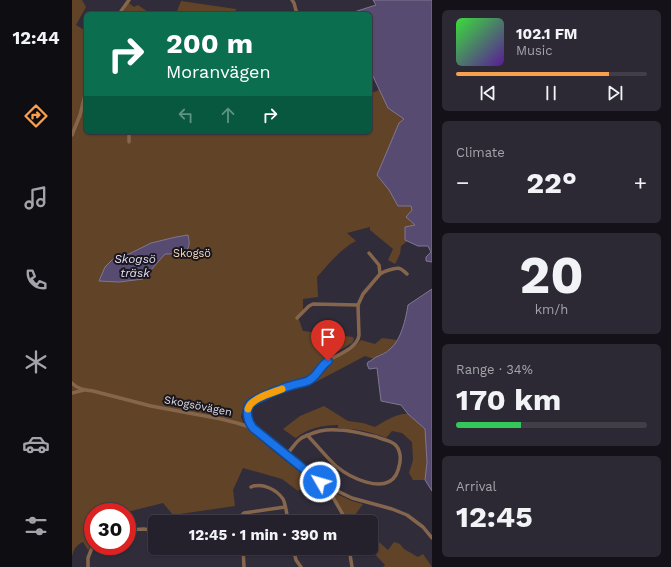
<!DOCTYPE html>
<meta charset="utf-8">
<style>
:root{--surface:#24212c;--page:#2c2934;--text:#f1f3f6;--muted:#a3a3a9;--line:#413e48;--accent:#f9a04c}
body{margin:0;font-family:"Work Sans",sans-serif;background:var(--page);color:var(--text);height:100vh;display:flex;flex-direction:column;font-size:15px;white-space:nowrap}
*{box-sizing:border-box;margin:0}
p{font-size:13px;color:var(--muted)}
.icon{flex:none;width:22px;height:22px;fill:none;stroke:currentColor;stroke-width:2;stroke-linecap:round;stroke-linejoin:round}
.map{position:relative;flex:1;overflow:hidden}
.panel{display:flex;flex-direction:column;gap:10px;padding:10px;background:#141218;width:239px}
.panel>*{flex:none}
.guide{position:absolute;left:12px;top:12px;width:288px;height:122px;border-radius:6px;box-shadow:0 1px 3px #0004,0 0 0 1px var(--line);background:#0b6e4f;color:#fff;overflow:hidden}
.speed{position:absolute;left:12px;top:503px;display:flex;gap:8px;font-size:20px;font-weight:700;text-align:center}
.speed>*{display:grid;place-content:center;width:52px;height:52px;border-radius:50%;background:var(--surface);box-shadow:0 1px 3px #0004,0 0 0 1px var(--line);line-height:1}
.speed .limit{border:6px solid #d22;background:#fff;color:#111}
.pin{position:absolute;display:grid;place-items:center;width:34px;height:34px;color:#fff;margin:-41px -17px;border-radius:50% 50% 50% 0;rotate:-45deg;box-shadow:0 0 4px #0007}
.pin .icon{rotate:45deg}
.me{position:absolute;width:44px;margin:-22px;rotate:308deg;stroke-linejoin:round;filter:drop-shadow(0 0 3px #0008)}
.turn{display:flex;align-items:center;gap:14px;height:84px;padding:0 16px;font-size:18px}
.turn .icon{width:52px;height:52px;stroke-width:2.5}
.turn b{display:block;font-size:28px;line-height:34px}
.lanes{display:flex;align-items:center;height:38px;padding:0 16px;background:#0003;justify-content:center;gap:20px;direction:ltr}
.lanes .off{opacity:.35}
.big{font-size:30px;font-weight:700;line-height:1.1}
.panel .card{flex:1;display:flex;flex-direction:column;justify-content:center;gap:6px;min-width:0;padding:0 14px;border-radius:6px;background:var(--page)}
.panel .dial{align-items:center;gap:0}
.dial b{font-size:52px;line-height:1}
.song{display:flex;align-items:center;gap:12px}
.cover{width:48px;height:48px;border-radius:6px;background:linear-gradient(135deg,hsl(120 70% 55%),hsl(270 70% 35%))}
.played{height:4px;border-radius:2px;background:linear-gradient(90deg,var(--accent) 80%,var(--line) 80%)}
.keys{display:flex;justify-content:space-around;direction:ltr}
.heat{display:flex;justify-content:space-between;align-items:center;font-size:22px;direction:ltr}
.charge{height:6px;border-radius:3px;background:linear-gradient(90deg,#34c759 34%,var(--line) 0)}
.trip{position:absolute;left:76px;top:515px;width:230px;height:40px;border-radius:6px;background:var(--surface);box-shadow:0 1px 3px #0004,0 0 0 1px var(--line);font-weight:700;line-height:40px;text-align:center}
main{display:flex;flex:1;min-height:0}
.tab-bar{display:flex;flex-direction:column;width:72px;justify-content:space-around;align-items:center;background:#0e0d12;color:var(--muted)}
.tab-bar .icon{width:28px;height:28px}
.tab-bar .selected{color:var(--accent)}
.tab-bar b{font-size:18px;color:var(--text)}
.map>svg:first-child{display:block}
.green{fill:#614328}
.water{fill:#584b71;stroke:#807694}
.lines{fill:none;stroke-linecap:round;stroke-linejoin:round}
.minor{stroke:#85664c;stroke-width:3.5}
.route-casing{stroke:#114b97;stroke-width:10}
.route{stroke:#1a73e8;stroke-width:7}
.slow{stroke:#f59e0b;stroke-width:7}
.labels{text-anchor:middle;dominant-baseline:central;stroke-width:4;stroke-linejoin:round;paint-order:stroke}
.park-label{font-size:11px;fill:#fedabd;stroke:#18161c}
.street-label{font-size:11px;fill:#dfdce6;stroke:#18161c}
.water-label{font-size:12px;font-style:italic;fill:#e5ddf8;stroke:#18161c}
</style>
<main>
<nav class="tab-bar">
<b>12:44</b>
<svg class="icon selected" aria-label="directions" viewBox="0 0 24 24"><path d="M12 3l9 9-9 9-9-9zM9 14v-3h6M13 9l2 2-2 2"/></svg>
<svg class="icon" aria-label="music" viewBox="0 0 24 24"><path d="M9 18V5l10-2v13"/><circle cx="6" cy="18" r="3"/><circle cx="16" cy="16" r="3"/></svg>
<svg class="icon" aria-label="phone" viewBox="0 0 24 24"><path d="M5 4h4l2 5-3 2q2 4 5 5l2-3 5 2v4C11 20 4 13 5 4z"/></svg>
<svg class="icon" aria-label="climate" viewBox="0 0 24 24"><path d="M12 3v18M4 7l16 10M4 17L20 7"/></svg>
<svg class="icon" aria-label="car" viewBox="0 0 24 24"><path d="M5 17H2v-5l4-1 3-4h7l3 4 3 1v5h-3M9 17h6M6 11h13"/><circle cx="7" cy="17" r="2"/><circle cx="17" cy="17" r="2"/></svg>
<svg class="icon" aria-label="filters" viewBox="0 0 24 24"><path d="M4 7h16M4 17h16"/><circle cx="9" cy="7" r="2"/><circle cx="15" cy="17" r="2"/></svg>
</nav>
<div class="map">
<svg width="360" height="567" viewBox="0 0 360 567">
<rect width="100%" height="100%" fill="#302c3a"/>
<g class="green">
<path d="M 0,0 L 10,0 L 14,7 L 4,25 L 14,31 L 14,132 L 298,132 L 298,93 L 305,91 L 360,51 L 360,222 L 329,246 L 328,254 L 323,264 L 316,260 L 321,249 L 298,230 L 298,227 L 275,233 L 284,241 C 268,249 257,264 245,277 L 246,297 L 231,299 L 231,313 L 226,317 L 231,331 L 281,337 L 282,340 L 280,343 L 254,358 L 235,377 L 213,384 L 181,397 L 174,402 L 171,408 L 169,417 L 173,426 L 200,450 L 239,481 L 226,491 L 210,479 L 171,468 L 161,490 L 163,506 L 101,515 L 91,503 L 55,512 L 55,527 L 55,512 L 21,512 L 21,542 L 16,550 L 11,542 C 4,545 2,549 0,556 Z"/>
<path d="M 109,1 L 164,9 L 163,14 L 104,14 Z"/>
<path d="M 57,3 L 62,7 L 66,5 L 79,14 L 50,14 L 54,7 Z"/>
<path d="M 310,338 L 326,340 L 319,349 L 302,359 L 293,356 L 242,383 C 246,377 249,369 254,364 C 265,355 280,352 289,340 L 303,344 Z"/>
<path d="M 252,406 L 276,421 L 291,423 L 303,427 C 311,422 327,412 336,414 C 341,416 349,425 353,429 L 355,462 L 353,480 L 341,480 L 337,473 L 341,460 L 340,442 L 330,433 L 320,431 L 314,438 C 298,431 283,429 266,428 L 266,425 C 251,425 236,428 224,438 L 222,437 L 211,429 L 228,416 Z"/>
<path d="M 263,493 L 280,501 L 291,504 L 283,515 L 292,522 L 276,522 L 273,516 L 261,495 Z"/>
<path d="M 299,535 L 316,550 L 322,542 L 328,544 L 332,549 L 346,557 L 351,554 L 360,567 L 311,567 L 313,565 L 297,548 L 299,548 Z"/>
</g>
<g class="water">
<path d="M 301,0 L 360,0 L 360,262 L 354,261 L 354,257 L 359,252 L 356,246 L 346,246 L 333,240 L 333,227 L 343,225 L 334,217 L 340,210 L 339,206 L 326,206 L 317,190 L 305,175 L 327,123 L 332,119 L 316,108 L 298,70 L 298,14 L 282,14 L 282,12 L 304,5 Z"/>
<path d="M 116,235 C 118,245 118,247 111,254 L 93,254 L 71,279 L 47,282 L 27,281 L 33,267 L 40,260 L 57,254 L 79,243 L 104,237 Z"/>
<path d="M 360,289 L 360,491 L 353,480 L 355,462 L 353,429 L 336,414 L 329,405 L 309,401 L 305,368 L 297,369 L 295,364 L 296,362 C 299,361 301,359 304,357 C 309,355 314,353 318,349 C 329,341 334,318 336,305 Z"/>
</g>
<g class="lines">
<g class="minor">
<path d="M 220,0 L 222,3 L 225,14"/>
<path d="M 47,14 L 57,0"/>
<path d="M 57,132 L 57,142"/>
<path d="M 0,135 L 8,115 L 14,91"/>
<path d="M 297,253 L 307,265 L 308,274"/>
<path d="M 225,318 L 237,306 L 241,304 L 286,305"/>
<path d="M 0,383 C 5,389 13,390 21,391 L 79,406 L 149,419 L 165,423 L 181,428 L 251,484 L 280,498 L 320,509 L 335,515 L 351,527 L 360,538"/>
<path d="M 0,393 L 12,390"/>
<path d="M 180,427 C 176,421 174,410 179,404 C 184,398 210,388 218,386 C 224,384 230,383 236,381 C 245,378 247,366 255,361 C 265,355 286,348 287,335 L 286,305 L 291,294 L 308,274 C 311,272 313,271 317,270 C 326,267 328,267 335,274"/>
<path d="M 214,455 C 223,446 224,439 236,435 C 245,431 256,429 266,430 C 279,430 292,434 305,437 C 309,439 315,440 319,442 C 323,444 326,447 327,451 C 330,458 327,469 324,475 C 312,495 277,477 264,466 C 254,457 245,445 235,435"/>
<path d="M 244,478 L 252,466"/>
<path d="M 179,487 C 190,482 205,490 211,499 C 214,505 215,515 216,522"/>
<path d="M 255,487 L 270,513 L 274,522"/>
<path d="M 170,522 L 170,515 L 172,513 L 213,507"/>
<path d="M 55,530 L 72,529 L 83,531"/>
<path d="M 171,548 L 172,567"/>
<path d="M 221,548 L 224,560 L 229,567"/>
<path d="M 277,548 L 280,567"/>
<path d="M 16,567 L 16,558 L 21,545"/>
</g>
</g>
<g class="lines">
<defs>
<path id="route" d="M 248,482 L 181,428 C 176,422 173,411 178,404 C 183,399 210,388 218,386 C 224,384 231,383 236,381 C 245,377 248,366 256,361"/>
</defs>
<use href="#route" class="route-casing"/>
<use href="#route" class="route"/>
<path class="slow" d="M 176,409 C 179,398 200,393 210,389"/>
</g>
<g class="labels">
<g class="park-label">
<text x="120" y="253">Skogsö</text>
</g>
<g class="street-label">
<text transform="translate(126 406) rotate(11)">Skogsövägen</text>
</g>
<g class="water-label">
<text x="63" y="259">Skogsö<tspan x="63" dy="14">träsk</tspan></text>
</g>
</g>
</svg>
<div class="speed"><div class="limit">30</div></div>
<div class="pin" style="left:256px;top:361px;background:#d93025"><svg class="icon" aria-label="arrive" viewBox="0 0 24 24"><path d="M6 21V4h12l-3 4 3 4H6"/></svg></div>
<svg class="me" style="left:248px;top:482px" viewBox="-20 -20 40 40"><circle r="17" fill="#1a73e8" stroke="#fff" stroke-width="3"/><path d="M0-11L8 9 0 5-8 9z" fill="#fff"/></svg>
<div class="trip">12:45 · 1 min · 390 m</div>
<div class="guide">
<div class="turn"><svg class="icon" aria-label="right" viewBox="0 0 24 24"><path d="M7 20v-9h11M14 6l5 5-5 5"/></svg><div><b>200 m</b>Moranvägen</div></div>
<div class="lanes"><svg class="icon off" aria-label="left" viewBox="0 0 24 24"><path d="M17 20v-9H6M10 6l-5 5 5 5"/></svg><svg class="icon off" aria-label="ahead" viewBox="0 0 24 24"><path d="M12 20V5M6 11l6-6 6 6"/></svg><svg class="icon" aria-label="right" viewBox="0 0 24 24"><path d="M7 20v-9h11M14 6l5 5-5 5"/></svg></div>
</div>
</div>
<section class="panel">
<div class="card">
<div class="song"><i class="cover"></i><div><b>102.1 FM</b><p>Music</p></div></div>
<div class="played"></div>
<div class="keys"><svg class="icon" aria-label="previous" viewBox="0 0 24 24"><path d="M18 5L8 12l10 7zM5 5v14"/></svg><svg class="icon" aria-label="pause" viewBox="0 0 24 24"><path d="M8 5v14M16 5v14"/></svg><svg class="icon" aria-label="next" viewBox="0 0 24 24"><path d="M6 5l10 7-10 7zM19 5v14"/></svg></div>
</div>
<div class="card"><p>Climate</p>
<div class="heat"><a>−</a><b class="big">22°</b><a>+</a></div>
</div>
<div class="card dial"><b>20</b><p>km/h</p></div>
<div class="card"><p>Range · 34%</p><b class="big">170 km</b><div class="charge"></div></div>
<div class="card"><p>Arrival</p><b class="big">12:45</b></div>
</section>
</main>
